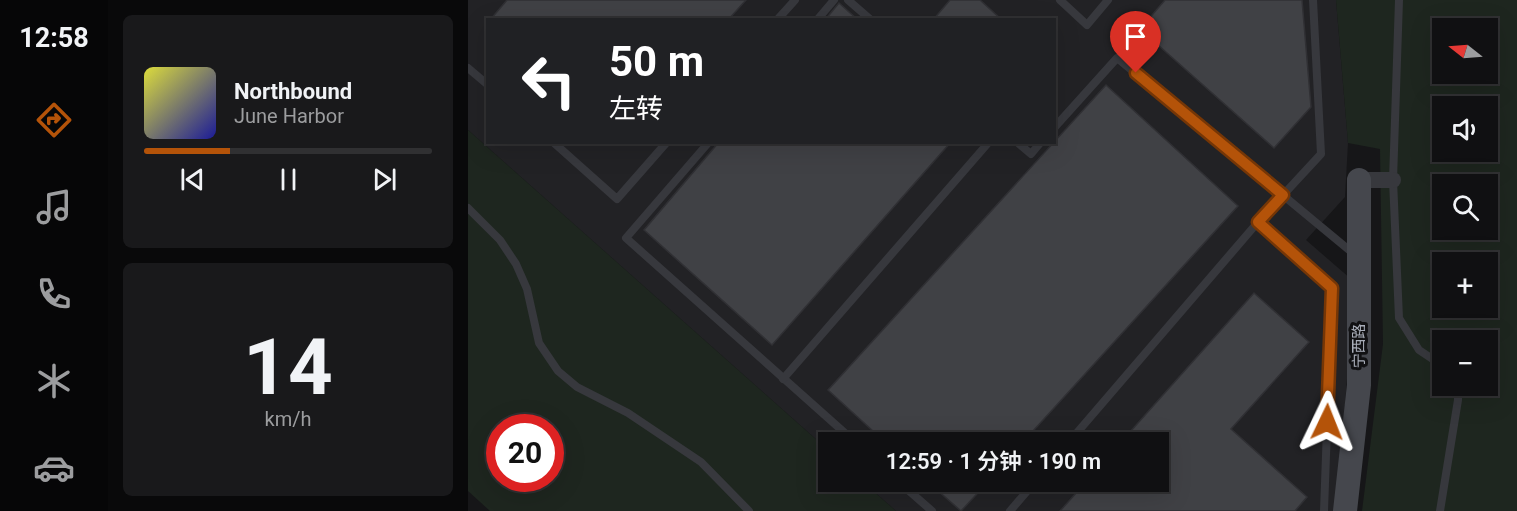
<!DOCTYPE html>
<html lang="zh">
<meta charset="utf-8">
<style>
:root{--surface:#101012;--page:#19191b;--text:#f1f3f6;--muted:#9c9d9f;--line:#303032;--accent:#b45309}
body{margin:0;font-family:Roboto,"Noto Sans SC",sans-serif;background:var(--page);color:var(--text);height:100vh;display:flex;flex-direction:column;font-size:22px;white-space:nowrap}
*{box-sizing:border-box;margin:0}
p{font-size:20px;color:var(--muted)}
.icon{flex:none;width:33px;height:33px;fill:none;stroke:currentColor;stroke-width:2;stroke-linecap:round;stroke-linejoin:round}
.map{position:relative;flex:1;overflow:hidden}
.sheet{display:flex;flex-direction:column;gap:15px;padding:15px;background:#09090a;width:360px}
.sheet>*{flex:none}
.top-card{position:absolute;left:18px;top:18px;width:570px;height:126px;border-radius:0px;box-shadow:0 6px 24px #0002,0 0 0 2px var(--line);background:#202124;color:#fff;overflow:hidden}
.needle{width:39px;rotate:287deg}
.fabs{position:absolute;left:964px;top:18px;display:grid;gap:12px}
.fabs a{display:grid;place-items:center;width:66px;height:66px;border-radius:0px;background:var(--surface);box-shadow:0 6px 24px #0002,0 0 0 2px var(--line);font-size:30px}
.speed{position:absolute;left:18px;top:414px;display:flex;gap:12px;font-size:30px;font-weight:700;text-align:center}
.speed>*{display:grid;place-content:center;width:78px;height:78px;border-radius:50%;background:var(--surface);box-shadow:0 6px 24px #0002,0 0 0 2px var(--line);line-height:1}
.speed .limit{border:9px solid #d22;background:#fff;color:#111}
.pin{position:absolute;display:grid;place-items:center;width:51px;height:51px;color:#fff;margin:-62px -26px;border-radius:50% 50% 50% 0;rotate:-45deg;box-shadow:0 0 6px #0007}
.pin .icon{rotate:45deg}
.me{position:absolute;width:66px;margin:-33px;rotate:2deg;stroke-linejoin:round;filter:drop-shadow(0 0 4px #0008)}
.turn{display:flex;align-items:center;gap:21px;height:126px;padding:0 24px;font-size:27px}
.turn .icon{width:78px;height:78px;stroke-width:2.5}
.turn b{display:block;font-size:42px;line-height:51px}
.sheet .card{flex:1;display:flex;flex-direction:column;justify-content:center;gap:9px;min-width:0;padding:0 21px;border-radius:9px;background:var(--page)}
.sheet .dial{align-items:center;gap:0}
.dial b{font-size:78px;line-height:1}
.song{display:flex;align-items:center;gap:18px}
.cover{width:72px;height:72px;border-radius:9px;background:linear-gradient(135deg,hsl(60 70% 55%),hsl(240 70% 35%))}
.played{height:6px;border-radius:3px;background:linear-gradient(90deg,var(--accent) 30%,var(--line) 30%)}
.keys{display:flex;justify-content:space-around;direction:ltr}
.trip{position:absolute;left:350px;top:432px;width:351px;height:60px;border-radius:0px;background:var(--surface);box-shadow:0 6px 24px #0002,0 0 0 2px var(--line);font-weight:600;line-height:60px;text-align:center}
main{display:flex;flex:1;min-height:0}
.dock{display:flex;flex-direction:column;width:108px;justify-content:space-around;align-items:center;background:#060607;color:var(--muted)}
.dock .icon{width:42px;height:42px}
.dock .active{color:var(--accent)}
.dock b{font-size:27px;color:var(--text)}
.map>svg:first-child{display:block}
.built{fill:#222225;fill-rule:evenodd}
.green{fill:#1e261f;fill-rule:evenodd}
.building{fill:#404145;stroke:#303034;stroke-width:1.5}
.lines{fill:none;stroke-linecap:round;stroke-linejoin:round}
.service{stroke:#37383d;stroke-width:8}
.minor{stroke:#37383d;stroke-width:16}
.secondary{stroke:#45474d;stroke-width:24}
.route-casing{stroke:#753606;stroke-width:15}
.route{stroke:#b45309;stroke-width:10}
.labels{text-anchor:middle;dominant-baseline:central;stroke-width:6;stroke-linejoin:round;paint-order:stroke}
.street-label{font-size:15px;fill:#a8adb8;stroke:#111113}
</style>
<main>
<nav class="dock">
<b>12:58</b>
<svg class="icon active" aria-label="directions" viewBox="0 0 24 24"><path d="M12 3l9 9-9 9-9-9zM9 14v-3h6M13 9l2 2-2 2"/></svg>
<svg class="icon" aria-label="music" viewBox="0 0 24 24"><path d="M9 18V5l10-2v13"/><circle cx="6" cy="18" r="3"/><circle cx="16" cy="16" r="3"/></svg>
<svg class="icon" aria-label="phone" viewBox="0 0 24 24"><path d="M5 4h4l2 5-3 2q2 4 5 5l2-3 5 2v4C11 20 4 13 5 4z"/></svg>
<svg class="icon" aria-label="climate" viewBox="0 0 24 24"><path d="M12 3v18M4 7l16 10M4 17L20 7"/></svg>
<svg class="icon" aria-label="car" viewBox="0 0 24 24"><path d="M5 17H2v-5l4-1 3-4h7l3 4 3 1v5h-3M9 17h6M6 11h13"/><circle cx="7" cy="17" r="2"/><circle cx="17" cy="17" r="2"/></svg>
</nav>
<section class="sheet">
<div class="card">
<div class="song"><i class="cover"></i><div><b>Northbound</b><p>June Harbor</p></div></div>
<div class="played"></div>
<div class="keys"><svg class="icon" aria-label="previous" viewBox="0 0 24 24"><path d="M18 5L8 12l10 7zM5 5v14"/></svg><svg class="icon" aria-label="pause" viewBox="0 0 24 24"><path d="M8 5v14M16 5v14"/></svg><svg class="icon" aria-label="next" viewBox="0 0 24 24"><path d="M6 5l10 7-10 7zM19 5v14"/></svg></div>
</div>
<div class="card dial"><b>14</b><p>km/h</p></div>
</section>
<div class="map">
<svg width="1049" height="511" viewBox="0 0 1049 511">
<rect width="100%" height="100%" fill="#161618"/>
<path class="built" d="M 0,0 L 868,0 L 880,143 L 877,197 L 838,240 L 883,279 L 880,366 L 869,511 L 428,511 L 395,482 L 690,482 L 690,442 L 360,442 L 360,450 L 0,130 ZM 20,20 L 586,20 L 586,142 L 20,142 Z"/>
<g class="green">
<path d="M 868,0 L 1049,0 L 1049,511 L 894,511 L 915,344 L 912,149 L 880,143 ZM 975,28 L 1020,28 L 1020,74 L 975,74 ZM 975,106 L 1020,106 L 1020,152 L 975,152 ZM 975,184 L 1020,184 L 1020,230 L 975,230 ZM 975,262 L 1020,262 L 1020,308 L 975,308 ZM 975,340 L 1020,340 L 1020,386 L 975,386 Z"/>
<path d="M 0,130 L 360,450 L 360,482 L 395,482 L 428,511 L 22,511 L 0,491 ZM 32,428 L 82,428 L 82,478 L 32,478 Z"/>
</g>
<g class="building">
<path d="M 39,0 L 278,0 L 260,20 L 22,20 Z"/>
<path d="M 482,0 L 512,0 L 534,20 L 465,20 Z"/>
<path d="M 697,0 L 834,0 L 843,107 L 806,148 L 672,29 Z"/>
<path d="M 371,3 L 390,20 L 357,20 Z"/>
<path d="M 638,85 L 770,206 L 555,442 L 417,442 L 360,390 Z"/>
<path d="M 251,142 L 483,142 L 304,345 L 176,230 Z"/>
<path d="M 786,293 L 841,342 L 763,429 L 839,497 L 827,511 L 592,511 L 618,482 L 690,482 L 690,442 L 653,442 Z"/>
<path d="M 460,482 L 520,482 L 493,511 Z"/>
</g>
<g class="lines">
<g class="service">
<path d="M 380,0 L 403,20"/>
<path d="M 592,0 L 619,25 L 640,0"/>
<path d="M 845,0 L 853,154 L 790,222 L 864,288 L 856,511"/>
<path d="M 931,0 L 925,180 L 931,318 L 951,350 L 975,366"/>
<path d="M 309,20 L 327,0"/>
<path d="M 349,20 L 366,0"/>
<path d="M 0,68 L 20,85"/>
<path d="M 586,128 L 649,58 L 886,254"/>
<path d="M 85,142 L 149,199 L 199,142"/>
<path d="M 241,142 L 158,238 L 387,442"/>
<path d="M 549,142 L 563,154 L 573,142"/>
<path d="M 0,208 L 32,240 L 48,264 L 59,289 L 71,343 L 90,371 L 109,387 L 160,413 L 233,462 L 281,511"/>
<path d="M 315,379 L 521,142"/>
<path d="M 601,442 L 790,222"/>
<path d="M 431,482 L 464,511"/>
<path d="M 542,511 L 567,482"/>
<path d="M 972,511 L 990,400 L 990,386"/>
</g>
<path class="minor" d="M 891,180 L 925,180"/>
<path class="secondary" d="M 877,511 L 891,385 L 891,180"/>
</g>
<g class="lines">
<defs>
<path id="route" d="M 668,73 L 815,195 L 790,222 L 864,288 L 859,422"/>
</defs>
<use href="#route" class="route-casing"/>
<use href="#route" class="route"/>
</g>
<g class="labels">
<g class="street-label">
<text transform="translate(891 346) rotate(-90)">宁西路</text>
</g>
</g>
</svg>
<div class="fabs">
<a><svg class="needle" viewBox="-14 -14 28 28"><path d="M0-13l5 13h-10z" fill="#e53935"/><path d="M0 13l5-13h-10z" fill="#9c9d9f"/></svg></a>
<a><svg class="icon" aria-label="sound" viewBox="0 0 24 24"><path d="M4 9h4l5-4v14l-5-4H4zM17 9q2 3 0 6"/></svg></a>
<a><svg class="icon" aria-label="search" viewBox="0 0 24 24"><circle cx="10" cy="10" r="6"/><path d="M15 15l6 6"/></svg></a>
<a>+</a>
<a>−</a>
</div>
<div class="speed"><div class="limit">20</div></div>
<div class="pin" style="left:668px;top:73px;background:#d93025"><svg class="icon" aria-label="arrive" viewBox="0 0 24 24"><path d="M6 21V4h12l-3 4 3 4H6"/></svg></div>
<svg class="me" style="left:859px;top:422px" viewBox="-20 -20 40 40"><path d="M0-17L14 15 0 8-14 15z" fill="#b45309" stroke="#fff" stroke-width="4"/></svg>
<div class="trip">12:59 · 1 分钟 · 190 m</div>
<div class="top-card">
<div class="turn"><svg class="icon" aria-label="left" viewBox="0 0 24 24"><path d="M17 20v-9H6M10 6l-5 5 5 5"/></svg><div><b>50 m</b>左转</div></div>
</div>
</div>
</main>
